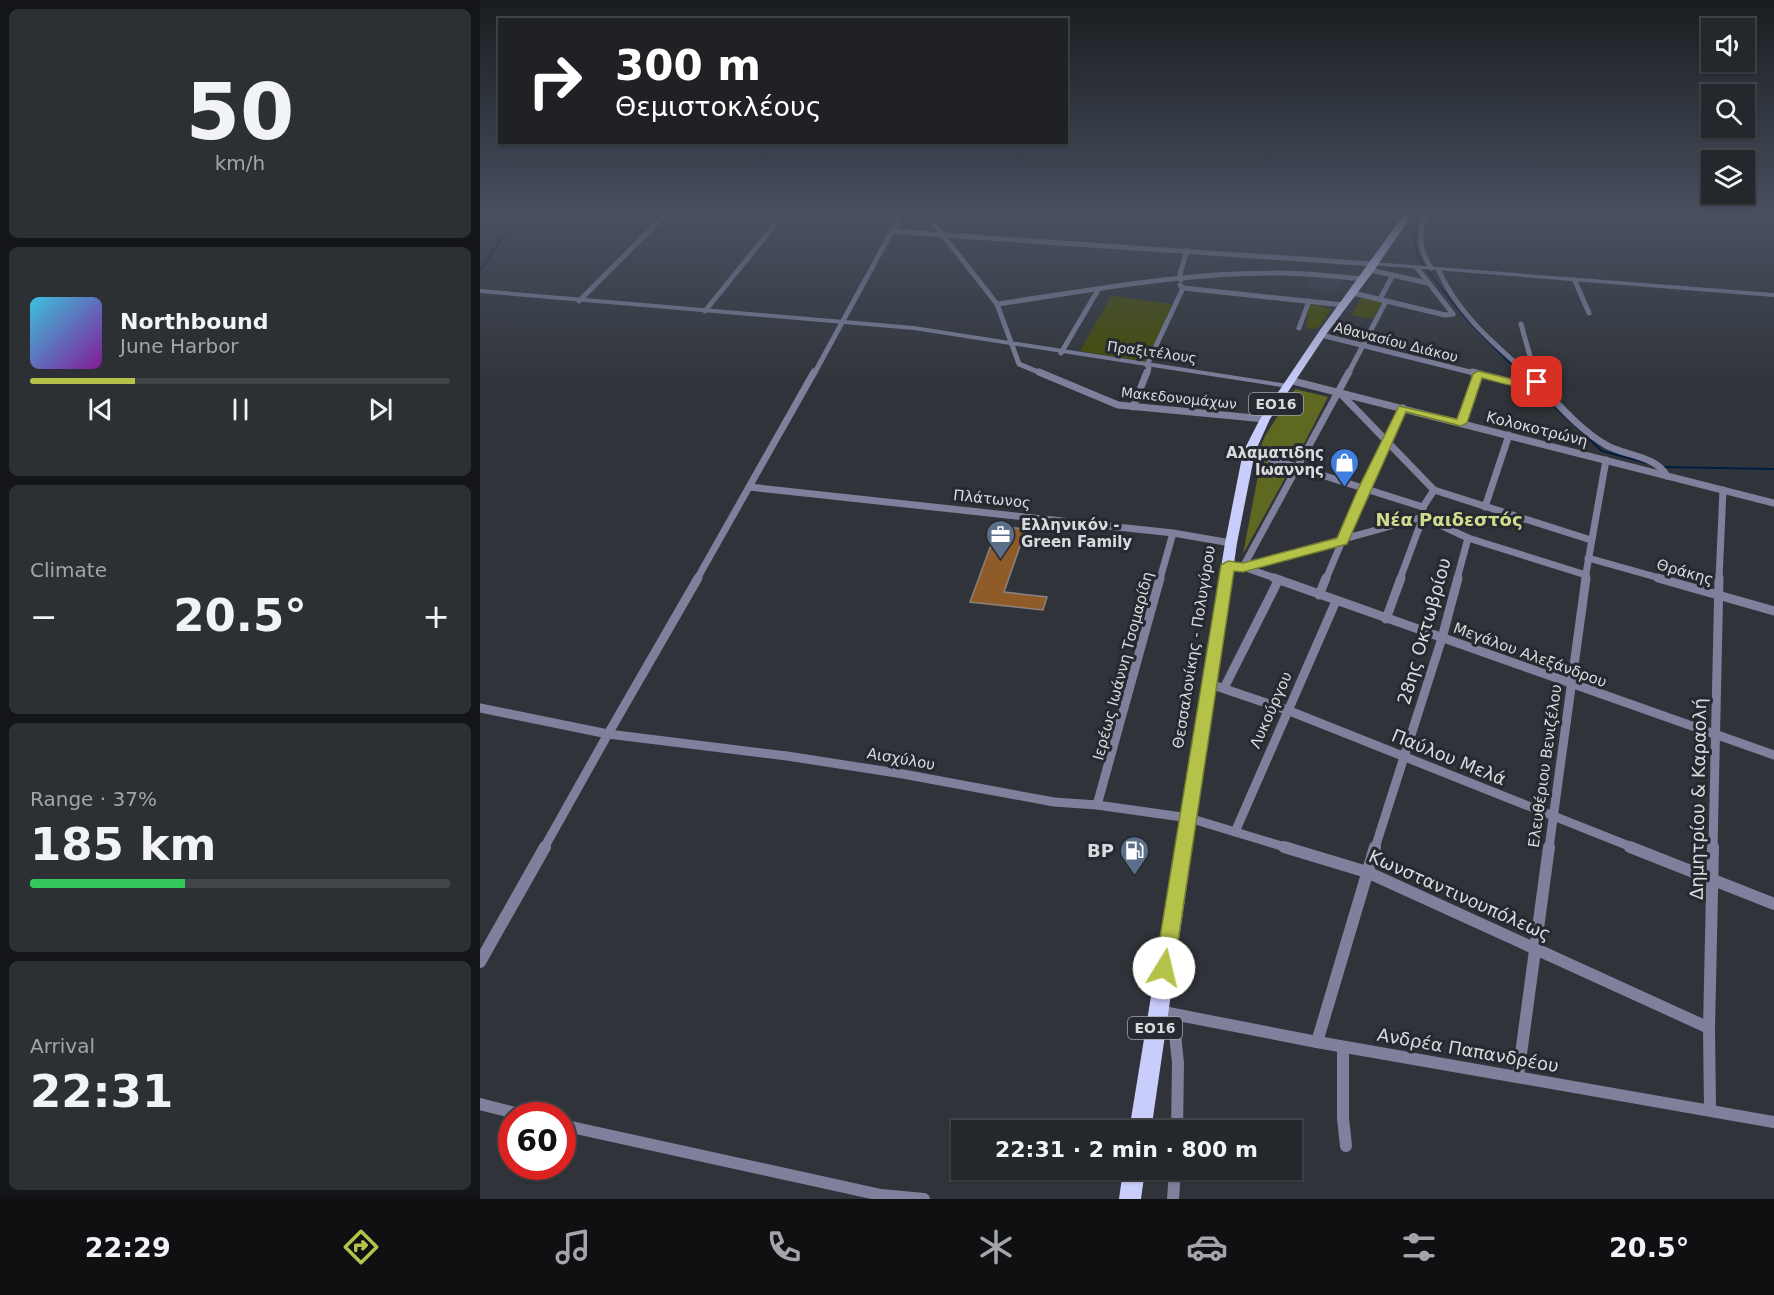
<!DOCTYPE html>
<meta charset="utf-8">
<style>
:root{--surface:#24272c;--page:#2c2f34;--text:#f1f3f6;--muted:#a3a5a9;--line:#414448;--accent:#b4c24a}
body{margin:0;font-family:"DejaVu Sans",sans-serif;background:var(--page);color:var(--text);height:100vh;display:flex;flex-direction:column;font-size:22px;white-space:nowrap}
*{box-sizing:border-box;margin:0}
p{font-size:20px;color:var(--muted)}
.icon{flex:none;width:33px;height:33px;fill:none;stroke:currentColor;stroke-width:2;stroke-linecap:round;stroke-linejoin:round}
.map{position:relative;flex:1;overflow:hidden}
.drawer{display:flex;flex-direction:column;gap:9px;padding:9px;background:#141518;width:480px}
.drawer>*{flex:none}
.hud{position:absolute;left:18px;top:18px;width:570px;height:126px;border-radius:0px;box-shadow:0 2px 4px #0004,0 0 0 2px var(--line);background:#202124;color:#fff;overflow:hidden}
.fabs{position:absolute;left:1221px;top:18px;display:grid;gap:12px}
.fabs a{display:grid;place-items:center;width:54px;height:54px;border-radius:0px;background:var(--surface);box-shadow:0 2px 4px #0004,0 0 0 2px var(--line);font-size:30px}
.speed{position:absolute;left:18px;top:1102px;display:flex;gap:12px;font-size:30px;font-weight:700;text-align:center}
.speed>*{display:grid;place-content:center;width:78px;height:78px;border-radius:50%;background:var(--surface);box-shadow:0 2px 4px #0004,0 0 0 2px var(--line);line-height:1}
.speed .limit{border:9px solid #d22;background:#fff;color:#111}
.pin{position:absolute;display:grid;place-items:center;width:51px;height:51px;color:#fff;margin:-26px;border-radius:12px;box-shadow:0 3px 9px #0006}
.me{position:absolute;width:66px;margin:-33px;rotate:9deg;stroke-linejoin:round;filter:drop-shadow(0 0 4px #0008)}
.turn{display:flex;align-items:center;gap:21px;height:126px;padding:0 18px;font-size:27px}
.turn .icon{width:78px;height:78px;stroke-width:2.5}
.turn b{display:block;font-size:42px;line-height:51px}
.big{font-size:45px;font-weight:700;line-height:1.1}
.drawer .card{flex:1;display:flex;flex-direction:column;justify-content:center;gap:9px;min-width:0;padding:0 21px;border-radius:9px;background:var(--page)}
.drawer .dial{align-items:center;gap:0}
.dial b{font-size:78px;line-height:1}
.song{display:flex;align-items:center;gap:18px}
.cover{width:72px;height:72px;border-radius:9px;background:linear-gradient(135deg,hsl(190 70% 55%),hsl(290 70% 35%))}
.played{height:6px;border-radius:3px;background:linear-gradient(90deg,var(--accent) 25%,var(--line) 25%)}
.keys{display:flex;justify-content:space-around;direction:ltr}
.heat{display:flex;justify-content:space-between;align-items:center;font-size:33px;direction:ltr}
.charge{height:9px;border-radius:4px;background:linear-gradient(90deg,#34c759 37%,var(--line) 0)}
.trip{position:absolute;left:471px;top:1120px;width:351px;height:60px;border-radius:0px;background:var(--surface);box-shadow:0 2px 4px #0004,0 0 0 2px var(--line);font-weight:700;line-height:60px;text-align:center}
.dock{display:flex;height:96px;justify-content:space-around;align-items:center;background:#0e1012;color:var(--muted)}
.dock .icon{width:42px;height:42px}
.dock .active{color:var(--accent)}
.dock b{font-size:27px;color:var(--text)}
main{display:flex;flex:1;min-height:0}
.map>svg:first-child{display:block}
.built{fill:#363e49}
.green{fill:#444c00}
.forest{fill:#5f6821}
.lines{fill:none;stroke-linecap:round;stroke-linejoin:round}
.stream{stroke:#001d3f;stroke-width:2}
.building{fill:#8f5b28;stroke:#8a837d;stroke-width:1.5}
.minor-far3{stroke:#7e809c;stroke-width:5}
.minor-far2{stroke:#7e809c;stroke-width:7}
.minor-far1{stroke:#7e809c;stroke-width:9}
.minor{stroke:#7e809c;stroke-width:12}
.tertiary{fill:#7e809c;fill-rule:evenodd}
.primary{fill:#c9cdfb;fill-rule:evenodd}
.route{fill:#b4c24a;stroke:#757e30;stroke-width:1.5}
.labels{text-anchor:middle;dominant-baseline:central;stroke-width:6;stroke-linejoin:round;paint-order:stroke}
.far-street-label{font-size:14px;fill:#d8dade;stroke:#262a30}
.shield{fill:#262a30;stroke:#a3a5aa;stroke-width:1.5}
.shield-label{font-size:14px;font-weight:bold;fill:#d8dade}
.street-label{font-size:15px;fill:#d8dade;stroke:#262a30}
.poi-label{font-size:15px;font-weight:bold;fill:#d8dade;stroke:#262a30;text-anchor:end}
.quarter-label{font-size:18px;font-weight:bold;fill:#d0db8e;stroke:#262a30}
.near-street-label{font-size:18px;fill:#d8dade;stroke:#262a30}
.near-poi-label{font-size:18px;font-weight:bold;fill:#d8dade;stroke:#262a30;text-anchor:end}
</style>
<main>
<section class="drawer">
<div class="card dial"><b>50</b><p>km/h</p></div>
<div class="card">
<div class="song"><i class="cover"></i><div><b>Northbound</b><p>June Harbor</p></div></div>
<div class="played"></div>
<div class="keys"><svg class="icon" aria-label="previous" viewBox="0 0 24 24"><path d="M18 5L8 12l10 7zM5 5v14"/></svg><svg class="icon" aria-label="pause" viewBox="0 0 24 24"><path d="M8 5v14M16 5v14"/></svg><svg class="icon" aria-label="next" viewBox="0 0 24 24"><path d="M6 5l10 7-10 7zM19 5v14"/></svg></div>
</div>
<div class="card"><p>Climate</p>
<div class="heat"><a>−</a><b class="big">20.5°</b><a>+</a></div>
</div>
<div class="card"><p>Range · 37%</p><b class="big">185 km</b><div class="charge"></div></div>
<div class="card"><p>Arrival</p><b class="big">22:31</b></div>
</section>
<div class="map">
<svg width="1294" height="1199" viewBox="0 0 1294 1199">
<rect width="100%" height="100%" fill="#30343a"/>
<path class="built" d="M 829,277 L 864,280 L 857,291 L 827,288 Z"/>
<g class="green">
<path d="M 631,296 L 692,304 L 667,362 L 600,351 Z"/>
<path d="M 882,297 L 903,301 L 892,319 L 872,315 Z"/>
<path d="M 829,305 L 839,305 L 851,310 L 838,328 L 826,329 Z"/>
</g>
<g class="forest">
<path d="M 815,389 L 848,397 L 815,461 L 779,451 L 785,436 Z"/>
<path d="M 781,460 L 810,469 L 763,554 Z"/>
</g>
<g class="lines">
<g class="stream">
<path d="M 938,216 L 933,227 L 937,254 L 945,268 L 987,320 L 1047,380"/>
<path d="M 0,270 L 38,216"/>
<path d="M 1051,384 L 1122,451 L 1167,463"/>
<path d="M 1182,467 L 1294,469"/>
</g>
</g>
<path class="building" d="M 518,526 L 546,529 L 524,592 L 567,597 L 563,610 L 490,602 Z"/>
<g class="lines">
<g class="minor-far3">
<path d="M 448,216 L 463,235 L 893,264"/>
<path d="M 946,216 C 937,236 940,250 951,268"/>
<path d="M 412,231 L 421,216"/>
<path d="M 958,269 C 977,313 1012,342 1048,374"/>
<path d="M 890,270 L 948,283"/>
<path d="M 701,280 L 700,274 L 707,250"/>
<path d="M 1095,281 L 1109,313"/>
<path d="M 703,288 L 864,305"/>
<path d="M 873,293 L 965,315 L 973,314 L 937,268"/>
<path d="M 900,299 L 913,275"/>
<path d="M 99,301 L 184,216"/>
<path d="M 517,304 C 608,291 699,273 790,273 C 821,272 852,276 882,279"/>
<path d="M 225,311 L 302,216"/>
<path d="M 1041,324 L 1055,374"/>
<path d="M 819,328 L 829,301"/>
<path d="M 841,335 L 998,374"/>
<path d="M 581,353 L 618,290"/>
<path d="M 334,374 L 412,231 L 463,235 L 517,304 L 539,364 L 563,374"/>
<path d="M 667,374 L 669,368 L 667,365 L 703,288 L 700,285"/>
<path d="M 868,374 L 906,301"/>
</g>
<g class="minor-far2">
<path d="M 559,372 L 638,405 L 785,419"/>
<path d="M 992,372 L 1027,381 L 1057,382"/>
<path d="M 1046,372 C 1072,396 1095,427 1126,445 C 1145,456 1175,455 1187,476"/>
<path d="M 1054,372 L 1057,382"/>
<path d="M 813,381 L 1294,503"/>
<path d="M 862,395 L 954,490 L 1111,540"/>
<path d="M 653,407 L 667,372"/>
<path d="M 981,423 L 998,374"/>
<path d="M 769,452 L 943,507"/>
<path d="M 269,487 L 693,533 L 751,543"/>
<path d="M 1005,507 L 1029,435"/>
<path d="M 1108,558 L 1183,579"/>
<path d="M 748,565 L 763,567 L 798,579"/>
<path d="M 763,567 L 943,517 L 988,538 L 1106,575"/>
<path d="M 763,567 L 869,372"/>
<path d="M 217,579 L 334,372"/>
<path d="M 680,579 L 693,533"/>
<path d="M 846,579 L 885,487 L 923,408"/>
<path d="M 920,579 L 943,517 L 943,507 L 954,490"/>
<path d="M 977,579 L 988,538"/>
<path d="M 1105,579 L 1126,460"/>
<path d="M 1239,579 L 1243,490"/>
</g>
<g class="minor-far1">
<path d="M 218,578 L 128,734 L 307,756 L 423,774 L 574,802 L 617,805 L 709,818 L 808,848"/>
<path d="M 794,578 L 1294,755"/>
<path d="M 1178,578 L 1294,611"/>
<path d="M 839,595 L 846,578"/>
<path d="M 906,619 L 921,578"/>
<path d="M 730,684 L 807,710 L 1154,848"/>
<path d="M 744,688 L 798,581"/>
<path d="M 0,708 L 128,734 L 64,848"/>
<path d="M 617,805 L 680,578"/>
<path d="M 755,832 L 856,601"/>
<path d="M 895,848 L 962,638 L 978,578"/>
<path d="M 1069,848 L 1106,578"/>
<path d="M 1233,848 L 1239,578"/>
</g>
<g class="minor">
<path d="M 804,847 L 887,872 L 1229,1028"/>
<path d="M 1150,847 L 1294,904"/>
<path d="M 0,962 L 65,847"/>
<path d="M 678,1011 L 837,1042 L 1294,1122"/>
<path d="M 693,1014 L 698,1063 L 697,1131"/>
<path d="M 837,1042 L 895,847"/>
<path d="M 863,1047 L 863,1118 L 866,1146"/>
<path d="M 1038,1076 L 1069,847"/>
<path d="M 0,1104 L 47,1116"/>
<path d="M 1230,1109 L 1229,1028 L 1233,847"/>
<path d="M 82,1125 L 401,1195 L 444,1199"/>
<path d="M 693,1199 L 695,1170"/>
</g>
<g class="tertiary">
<path d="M 893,262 L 1294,293 L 1294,297 L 891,265 L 891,263 Z"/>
<path d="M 0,289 L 434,326 L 808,384 L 812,386 L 808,388 L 434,330 L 0,293 Z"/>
</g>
<g class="primary">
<path d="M 923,216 L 931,216 L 893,272 L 847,333 L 790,419 L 775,452 L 757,543 L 671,1131 L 649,1131 L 745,543 L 763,452 L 780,419 L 840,330 Z"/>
<path d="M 643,1170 L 665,1170 L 661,1199 L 639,1199 Z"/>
</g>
</g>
<linearGradient id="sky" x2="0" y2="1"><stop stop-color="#1a1d20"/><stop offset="0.56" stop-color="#485060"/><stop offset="1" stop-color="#485060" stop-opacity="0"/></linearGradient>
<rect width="1294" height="384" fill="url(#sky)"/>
<path class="route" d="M 998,371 L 1036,380 L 1057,379 L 1062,382 C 1047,393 1019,382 1002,378 L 987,423 L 981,426 L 926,412 L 867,544 L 763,572 L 754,571 L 694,968 L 691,975 L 684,978 L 677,975 L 675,968 L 741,565 L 748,561 L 763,563 L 857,538 L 879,487 L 919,406 L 977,419 L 993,374 Z"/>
<defs>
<symbol id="shop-pin" viewBox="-11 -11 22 30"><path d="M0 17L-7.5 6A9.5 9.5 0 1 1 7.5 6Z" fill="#3f7fe0" stroke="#262a30"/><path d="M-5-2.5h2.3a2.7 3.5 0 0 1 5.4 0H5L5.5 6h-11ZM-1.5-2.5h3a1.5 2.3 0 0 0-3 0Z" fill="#fff"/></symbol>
<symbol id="office-pin" viewBox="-11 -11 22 30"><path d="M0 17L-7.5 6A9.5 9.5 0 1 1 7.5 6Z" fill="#5c6f8a" stroke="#262a30"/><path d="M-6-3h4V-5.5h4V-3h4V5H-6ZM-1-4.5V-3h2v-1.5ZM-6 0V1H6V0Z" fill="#fff"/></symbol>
<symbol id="fuel-pin" viewBox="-11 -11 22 30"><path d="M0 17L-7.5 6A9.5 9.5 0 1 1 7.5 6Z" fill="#5c6f8a" stroke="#262a30"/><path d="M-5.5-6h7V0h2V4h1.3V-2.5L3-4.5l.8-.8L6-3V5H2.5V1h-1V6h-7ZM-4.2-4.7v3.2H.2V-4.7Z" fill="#fff"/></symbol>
</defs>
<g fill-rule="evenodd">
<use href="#shop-pin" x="848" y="446" width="33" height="45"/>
<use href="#office-pin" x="504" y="518" width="33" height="45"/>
<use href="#fuel-pin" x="638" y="834" width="33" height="45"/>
</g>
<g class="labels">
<g class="far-street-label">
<text transform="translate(916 342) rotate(14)">Αθανασίου Διάκου</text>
<text transform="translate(672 352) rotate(8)">Πραξιτέλους</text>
<text transform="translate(699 398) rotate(6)">Μακεδονομάχων</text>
</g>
<g class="shield">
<rect x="769" y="393" width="54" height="22" rx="4.5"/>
<rect x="648" y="1017" width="54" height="22" rx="4.5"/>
</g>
<g class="shield-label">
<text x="796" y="404">ΕΟ16</text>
<text x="675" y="1028">ΕΟ16</text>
</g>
<g class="street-label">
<text transform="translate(1057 429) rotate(14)">Κολοκοτρώνη</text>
<text transform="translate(512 499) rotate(6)">Πλάτωνος</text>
<text transform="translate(1205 572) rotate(16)">Θράκης</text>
<text transform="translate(714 647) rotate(-81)">Θεσσαλονίκης - Πολυγύρου</text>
<text transform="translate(1050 655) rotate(20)">Μεγάλου Αλεξάνδρου</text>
<text transform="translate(643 666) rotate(-75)">Ιερέως Ιωάννη Τσομαρίδη</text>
<text transform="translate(791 710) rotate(-66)">Λυκούργου</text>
<text transform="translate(421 759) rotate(10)">Αισχύλου</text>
<text transform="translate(1065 766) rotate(-82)">Ελευθέριου Βενιζέλου</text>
</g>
<g class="poi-label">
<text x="844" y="453">Αλαματιδης<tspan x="844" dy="17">Ιωαννης</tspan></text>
<text x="541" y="525" text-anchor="start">Ελληνικόν -<tspan x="541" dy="17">Green Family</tspan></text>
</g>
<g class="quarter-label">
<text x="969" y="519">Νέα Ραιδεστός</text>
</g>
<g class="near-street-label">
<text transform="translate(944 631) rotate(-74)">28ης Οκτωβρίου</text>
<text transform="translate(969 757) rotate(22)">Παύλου Μελά</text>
<text transform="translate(1218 799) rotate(-89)">Δημητρίου &amp; Καραολή</text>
<text transform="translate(980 895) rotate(24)">Κωνσταντινουπόλεως</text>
<text transform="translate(988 1050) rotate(10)">Ανδρέα Παπανδρέου</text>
</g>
<g class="near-poi-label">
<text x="634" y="850">BP</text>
</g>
</g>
</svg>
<div class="fabs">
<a><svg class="icon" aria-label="sound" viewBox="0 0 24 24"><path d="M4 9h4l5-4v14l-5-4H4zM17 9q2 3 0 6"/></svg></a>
<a><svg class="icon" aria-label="search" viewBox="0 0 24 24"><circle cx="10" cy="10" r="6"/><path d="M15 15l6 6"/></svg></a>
<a><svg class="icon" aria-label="layers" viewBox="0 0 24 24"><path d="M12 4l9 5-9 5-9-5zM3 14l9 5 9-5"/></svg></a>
</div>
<div class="speed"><div class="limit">60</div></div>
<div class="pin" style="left:1057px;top:382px;background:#d93025"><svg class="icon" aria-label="arrive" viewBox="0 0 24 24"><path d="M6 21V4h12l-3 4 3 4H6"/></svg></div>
<svg class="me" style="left:684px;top:968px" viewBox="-20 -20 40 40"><circle r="19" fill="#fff"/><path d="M0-13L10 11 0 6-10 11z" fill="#b4c24a"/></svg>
<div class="trip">22:31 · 2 min · 800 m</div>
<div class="hud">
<div class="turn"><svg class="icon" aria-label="right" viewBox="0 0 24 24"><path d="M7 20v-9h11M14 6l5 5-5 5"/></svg><div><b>300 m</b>Θεμιστοκλέους</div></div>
</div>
</div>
</main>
<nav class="dock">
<b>22:29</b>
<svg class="icon active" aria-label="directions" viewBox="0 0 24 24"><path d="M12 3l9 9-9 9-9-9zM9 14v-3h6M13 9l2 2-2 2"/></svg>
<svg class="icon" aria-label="music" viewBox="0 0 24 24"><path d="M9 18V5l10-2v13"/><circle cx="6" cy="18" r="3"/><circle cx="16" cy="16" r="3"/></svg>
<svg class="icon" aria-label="phone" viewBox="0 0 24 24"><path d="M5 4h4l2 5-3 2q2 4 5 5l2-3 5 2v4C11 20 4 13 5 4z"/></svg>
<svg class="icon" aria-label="climate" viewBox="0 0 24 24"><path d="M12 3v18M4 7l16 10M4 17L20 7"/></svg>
<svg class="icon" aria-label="car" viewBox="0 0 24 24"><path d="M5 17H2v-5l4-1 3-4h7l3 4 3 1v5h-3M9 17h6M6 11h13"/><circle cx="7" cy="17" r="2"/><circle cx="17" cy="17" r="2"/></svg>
<svg class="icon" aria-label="filters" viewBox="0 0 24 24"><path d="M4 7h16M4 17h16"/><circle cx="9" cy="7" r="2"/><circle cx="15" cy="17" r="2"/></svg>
<b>20.5°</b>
</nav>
